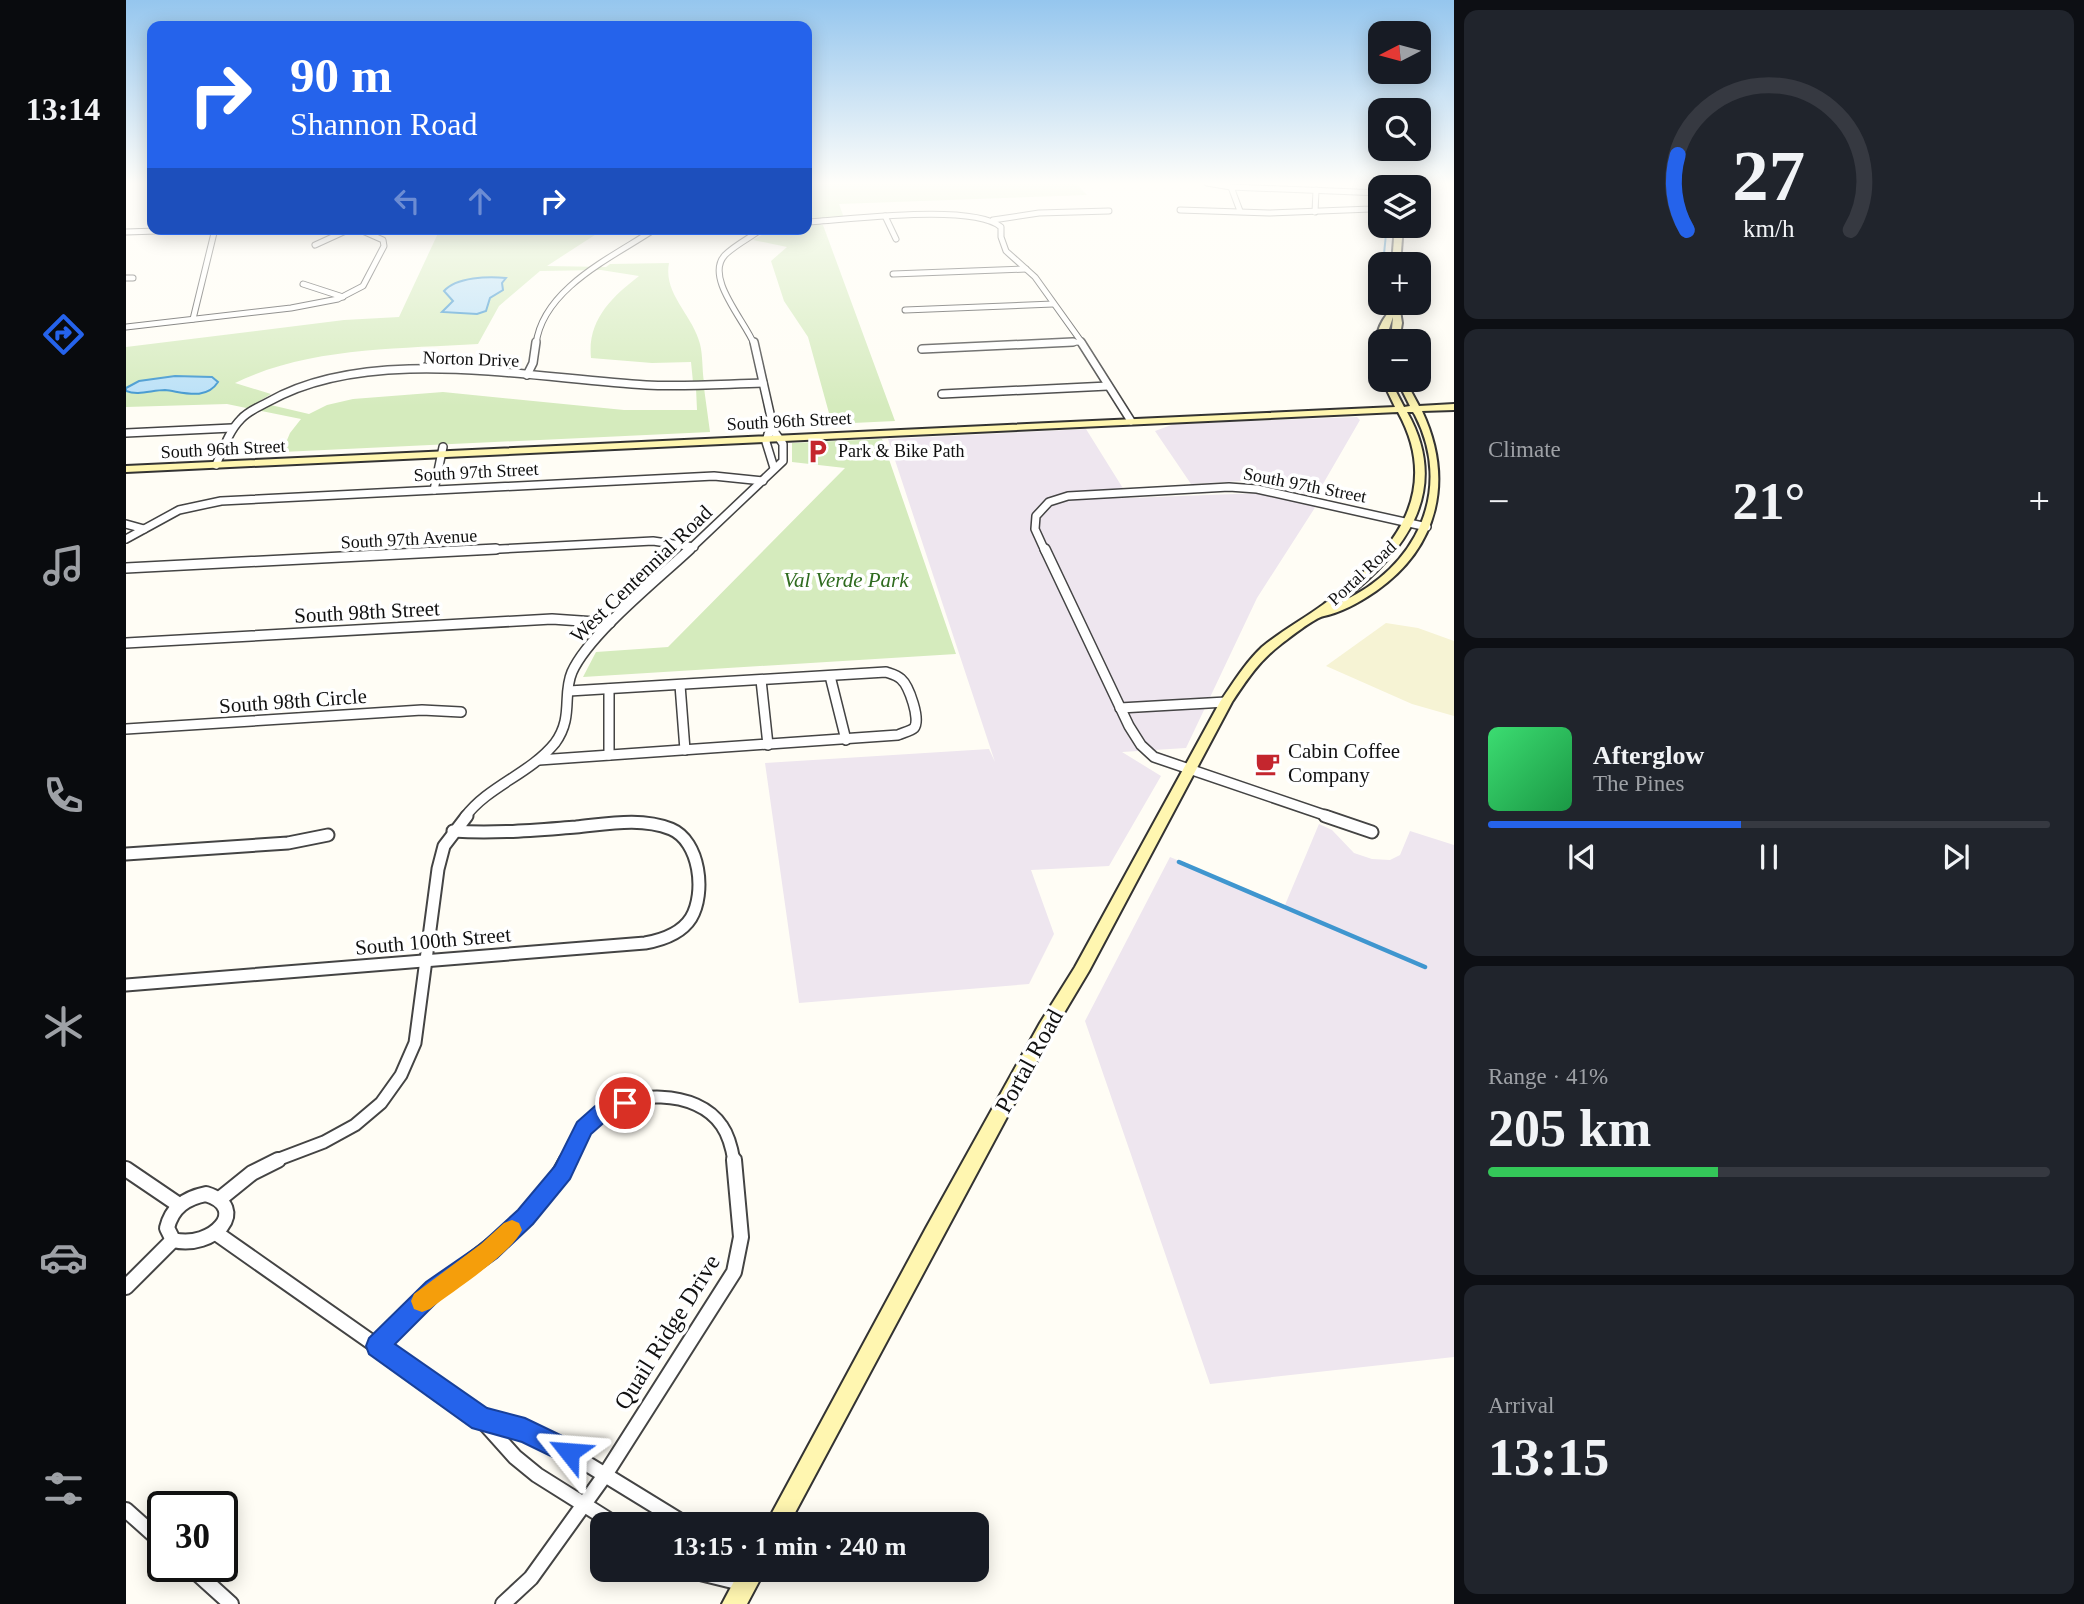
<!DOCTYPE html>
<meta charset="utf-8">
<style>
:root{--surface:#171b24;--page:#20242c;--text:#f1f3f6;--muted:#9ea1a6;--line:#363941;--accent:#2563eb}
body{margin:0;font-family:"Times New Roman",serif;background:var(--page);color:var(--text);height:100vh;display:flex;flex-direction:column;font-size:26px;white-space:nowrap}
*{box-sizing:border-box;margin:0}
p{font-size:23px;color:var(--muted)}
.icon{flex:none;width:38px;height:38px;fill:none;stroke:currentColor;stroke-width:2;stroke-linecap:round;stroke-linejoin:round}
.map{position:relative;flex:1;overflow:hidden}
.sheet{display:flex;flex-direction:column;gap:10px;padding:10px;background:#0d0f14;width:630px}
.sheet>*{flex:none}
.hud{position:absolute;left:21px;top:21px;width:665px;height:214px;border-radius:14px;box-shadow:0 4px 18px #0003;background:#2563eb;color:#fff;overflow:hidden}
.needle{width:46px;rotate:264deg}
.controls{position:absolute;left:1242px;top:21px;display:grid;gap:14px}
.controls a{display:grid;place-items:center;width:63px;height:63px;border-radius:14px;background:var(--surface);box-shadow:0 4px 18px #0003;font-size:35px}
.speed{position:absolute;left:21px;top:1491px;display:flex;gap:14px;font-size:35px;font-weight:700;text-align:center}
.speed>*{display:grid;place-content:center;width:91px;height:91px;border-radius:50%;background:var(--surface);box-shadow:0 4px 18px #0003;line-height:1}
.speed .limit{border:4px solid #111;border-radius:10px;background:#fff;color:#111}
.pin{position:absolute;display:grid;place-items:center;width:60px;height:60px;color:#fff;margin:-30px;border:4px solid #fff;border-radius:50%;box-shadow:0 2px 7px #0007}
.me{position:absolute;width:77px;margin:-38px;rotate:298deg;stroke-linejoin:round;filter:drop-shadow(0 0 5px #0008)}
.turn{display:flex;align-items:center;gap:24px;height:147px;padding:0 28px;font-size:32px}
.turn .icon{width:91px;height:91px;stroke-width:2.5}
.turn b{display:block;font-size:49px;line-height:60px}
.lanes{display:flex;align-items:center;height:66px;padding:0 28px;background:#0003;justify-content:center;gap:35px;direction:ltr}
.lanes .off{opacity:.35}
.big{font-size:52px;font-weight:700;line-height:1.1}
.sheet .widget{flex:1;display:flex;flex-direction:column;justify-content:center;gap:10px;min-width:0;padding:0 24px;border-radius:14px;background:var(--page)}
.sheet .dial{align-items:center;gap:0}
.dial svg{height:182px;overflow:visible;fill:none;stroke:var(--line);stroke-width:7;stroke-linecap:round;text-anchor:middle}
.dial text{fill:var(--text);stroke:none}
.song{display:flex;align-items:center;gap:21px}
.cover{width:84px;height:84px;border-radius:10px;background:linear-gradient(135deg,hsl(140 70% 55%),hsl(140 70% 35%))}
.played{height:7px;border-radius:4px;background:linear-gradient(90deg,var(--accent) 45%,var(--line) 45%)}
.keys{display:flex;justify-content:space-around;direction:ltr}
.heat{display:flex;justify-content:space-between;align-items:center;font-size:38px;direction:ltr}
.charge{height:10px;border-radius:5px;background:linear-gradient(90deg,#34c759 41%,var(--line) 0)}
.trip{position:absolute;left:464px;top:1512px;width:399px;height:70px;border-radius:14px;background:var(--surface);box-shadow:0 4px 18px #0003;font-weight:700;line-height:70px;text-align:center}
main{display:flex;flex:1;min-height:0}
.tabs{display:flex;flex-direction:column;width:126px;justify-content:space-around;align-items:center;background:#090b0e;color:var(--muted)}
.tabs .icon{width:49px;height:49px}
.tabs .selected{color:var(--accent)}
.tabs b{font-size:32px;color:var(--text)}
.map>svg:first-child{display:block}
.industrial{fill:#eee6ef}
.farmland{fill:#f6f3d4}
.green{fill:#d5ebbd}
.water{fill:#b9e0f7;stroke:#3f96cf;stroke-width:2}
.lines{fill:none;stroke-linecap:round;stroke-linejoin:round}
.stream-far1{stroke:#3f96cf;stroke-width:2}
.stream{stroke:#3f96cf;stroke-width:4.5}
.minor-far4-casing{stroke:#444;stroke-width:7}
.minor-far3-casing{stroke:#444;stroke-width:10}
.minor-far2-casing{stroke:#444;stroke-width:12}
.minor-far1-casing{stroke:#444;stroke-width:15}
.minor-casing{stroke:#444;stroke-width:18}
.secondary-casing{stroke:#333;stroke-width:4}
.minor-far4{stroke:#fff;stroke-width:5}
.minor-far3{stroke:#fff;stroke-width:7}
.minor-far2{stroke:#fff;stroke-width:9}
.minor-far1{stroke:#fff;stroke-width:11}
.minor{stroke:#fff;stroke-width:14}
.secondary{fill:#fff6b0;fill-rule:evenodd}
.route{fill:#2563eb;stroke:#184099;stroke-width:2}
.slow{fill:#f59e0b}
.labels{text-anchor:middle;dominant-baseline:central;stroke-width:7;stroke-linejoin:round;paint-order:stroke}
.far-street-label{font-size:18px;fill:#111;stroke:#fff}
.far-poi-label{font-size:18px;fill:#111;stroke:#fff;text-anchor:start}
.street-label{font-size:21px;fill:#111;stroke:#fff}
.park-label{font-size:21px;font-style:italic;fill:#2f6b1f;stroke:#fff}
.poi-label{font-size:21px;fill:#111;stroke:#fff;text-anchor:start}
.near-street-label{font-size:24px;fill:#111;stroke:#fff}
</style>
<main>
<nav class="tabs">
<b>13:14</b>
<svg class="icon selected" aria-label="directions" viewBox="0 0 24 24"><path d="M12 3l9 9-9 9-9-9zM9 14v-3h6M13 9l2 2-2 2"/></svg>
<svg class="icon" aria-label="music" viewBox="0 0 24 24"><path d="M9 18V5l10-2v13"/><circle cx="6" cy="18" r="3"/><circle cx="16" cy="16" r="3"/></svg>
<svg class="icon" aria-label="phone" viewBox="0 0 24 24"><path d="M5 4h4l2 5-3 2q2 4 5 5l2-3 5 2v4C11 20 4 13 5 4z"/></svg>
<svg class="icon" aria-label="climate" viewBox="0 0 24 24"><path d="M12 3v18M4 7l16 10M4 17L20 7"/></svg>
<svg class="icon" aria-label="car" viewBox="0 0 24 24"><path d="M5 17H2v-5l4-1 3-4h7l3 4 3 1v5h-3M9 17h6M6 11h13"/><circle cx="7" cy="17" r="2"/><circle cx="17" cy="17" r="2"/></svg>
<svg class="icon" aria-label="filters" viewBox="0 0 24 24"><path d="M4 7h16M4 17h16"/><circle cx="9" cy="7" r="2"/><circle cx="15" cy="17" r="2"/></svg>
</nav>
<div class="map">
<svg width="1328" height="1604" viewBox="0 0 1328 1604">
<rect width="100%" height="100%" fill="#fffdf5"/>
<g class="industrial">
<path d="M 1231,417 L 1234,420 L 1190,496 L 1116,481 L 1065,484 L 1029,431 L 1048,424 Z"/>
<path d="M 960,429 L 1003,498 L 1135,493 L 1190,506 L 1131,598 L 1060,748 L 996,752 L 1035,776 L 983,866 L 905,870 L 928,934 L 903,984 L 673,1003 L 639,763 L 863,749 L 869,762 L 762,439 Z"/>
<path d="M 1193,824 L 1206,830 L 1228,853 L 1246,859 L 1264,860 L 1274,855 L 1284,831 L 1328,845 L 1328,1357 L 1084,1384 L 959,1021 L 1044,857 L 1159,905 Z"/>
</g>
<path class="farmland" d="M 1260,623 L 1292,628 L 1328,641 L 1328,716 L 1286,704 L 1200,666 Z"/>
<g class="green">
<path d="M 681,183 L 949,183 L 961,195 L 713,204 L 718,218 L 681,220 L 684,193 L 681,193 Z"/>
<path d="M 681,225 L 697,225 L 769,421 L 706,424 L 682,337 L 658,301 L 645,261 L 661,247 L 627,240 L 646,229 L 681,229 Z"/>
<path d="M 314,229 L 478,229 L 421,266 L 480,267 L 484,264 L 543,263 C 537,294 567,315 574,344 C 577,356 576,370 578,382 L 567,382 L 565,362 L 526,363 L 465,358 C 461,320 486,297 513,276 L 475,270 L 414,271 L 373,306 L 352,344 C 271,349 183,347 109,383 L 145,394 L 132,402 L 183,414 L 201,405 L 227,399 L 317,392 L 498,410 L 571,410 L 570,388 L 578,388 L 584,432 L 156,452 L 164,433 L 175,419 L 101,404 L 0,407 L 0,347 L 218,320 L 273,317 Z"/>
<path d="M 756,439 L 830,654 L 457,677 L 470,652 L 542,647 L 719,468 L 666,462 L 666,443 Z"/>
</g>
<g class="water">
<path d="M 380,278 L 376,283 L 377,290 L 364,298 L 360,311 L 351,314 L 316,312 L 327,301 L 318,291 C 330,277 363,276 380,278 Z"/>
<path d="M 49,376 L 86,377 L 92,382 C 80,401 57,392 39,390 C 26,390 12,396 0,391 L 0,388 L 13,381 Z"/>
</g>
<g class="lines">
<g class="stream-far1">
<path d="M 1260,183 L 1260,187"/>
<path d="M 1257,264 L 1260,234"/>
</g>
<path class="stream" d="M 1053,862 L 1299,967"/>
<defs>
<g id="minor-far4">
<path d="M 1081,183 L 1105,187"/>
<path d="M 1054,210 L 1143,213 L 1245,209 L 1250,206 L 1252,193"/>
<path d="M 1114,211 L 1105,187 L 1255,193"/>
<path d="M 1189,212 L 1190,190"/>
<path d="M 759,216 L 770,239"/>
<path d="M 867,220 L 913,213 L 983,211"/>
<path d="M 681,222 C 722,220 846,203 875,227 L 875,237 L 880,251 L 909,277 L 957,344"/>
<path d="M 0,232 L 94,229"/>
<path d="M 189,245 L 224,229"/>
<path d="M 767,274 L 900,269"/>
<path d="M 0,278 L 7,278"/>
<path d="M 177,284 L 217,297"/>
<path d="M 779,310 L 927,304"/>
<path d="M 67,319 L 89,229"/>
<path d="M 0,327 L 165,308 L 212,299 L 237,286 L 258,246 L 257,240 L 232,229"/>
<path d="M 410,344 C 417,288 487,257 529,229"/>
<path d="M 628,344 C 619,321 578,277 599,255 C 609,245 625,237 636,229"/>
<path d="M 908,344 L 954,342"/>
</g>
<g id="minor-far3">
<path d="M 955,342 L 1005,421"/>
<path d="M 796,349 L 947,342"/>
<path d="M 401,375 L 407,363 L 410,342"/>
<path d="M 816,394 L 982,386"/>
<path d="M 648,431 L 642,434 L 640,442 L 648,468"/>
<path d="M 0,433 L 106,428"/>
<path d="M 90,465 C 97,449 103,431 115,419 C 122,411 133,407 142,402 C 244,343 408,379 520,385 C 559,387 598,384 637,383"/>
<path d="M 308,490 L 317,447"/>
<path d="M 0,524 L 18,529"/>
<path d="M 0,539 L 53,510 L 95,501 L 588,476 L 637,481"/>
<path d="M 336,551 L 527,541 L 568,547"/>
<path d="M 562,551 L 657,461 L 657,444 L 648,431 L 628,342"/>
<path d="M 919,551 L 909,529 L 910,516 L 923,502 L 942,496 L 1103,487 L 1131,489 L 1301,527"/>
</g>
<g id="minor-far2">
<path d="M 919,549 L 1003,726 L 1015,745 L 1028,757 L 1204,817"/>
<path d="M 0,568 L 370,549"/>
<path d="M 0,643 L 426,619 L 484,623"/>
<path d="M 704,676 L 720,740"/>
<path d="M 635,680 L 642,745"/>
<path d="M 554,685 L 559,750"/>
<path d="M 483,689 L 483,755"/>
<path d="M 994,708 L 1100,702"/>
<path d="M 0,729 L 296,710 L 335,712"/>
<path d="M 413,760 L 772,735 C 776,733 785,731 788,728 C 795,720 783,686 775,679 C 771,675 766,674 760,672 L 443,691"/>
<path d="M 339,817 C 362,786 404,774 429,743 C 448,717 436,695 446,672 C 463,634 532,579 564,549"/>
</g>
<g id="minor-far1">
<path d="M 1199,816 L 1246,832"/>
<path d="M 0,854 L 162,843 L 202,835"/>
<path d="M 0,985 L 519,943 C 536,940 555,934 565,918 C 580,893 574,841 545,829 C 515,817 481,824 450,827 C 409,830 368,834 327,831"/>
<path d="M 148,1161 L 198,1142 L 229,1125 L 255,1103 L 275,1075 L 289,1043 L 312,869 L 318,846 L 341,816"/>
<path d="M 440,1161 C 447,1145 455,1128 469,1117 C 501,1090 571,1088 596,1126 C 603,1136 606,1149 608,1161"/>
</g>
<g id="minor">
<path d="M 0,1169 L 53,1205"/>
<path d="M 80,1194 C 125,1208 87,1250 47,1240 L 41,1228 C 46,1207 60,1198 80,1194 Z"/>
<path d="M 95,1198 L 126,1173 L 152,1160"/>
<path d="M 90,1233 L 355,1419"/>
<path d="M 0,1287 L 47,1240"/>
<path d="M 252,1346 C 269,1327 286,1308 306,1292 C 356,1250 411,1220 441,1160"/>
<path d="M 0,1510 L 37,1543"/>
<path d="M 489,1524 L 411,1475 L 389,1457 L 355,1419 L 399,1430 L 427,1443 L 559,1524"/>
<path d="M 63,1566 L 105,1604"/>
<path d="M 562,1570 L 619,1584"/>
<path d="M 607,1570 L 619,1584"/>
<path d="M 377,1604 L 405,1578 L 479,1475 L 608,1272 L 615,1237 L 608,1160"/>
</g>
<g id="secondary">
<rect x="1272" y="183" width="6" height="4"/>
<path d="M 1269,226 L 1277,226 L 1274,264 L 1266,264 Z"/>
<path d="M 1266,303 L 1273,304 L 1276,323 L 1273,341 L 1265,341 L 1267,317 L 1259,341 L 1255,341 L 1255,365 L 1251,362 C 1249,349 1249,334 1256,322 C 1260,314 1266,311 1266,303 Z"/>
<path d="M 1256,380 L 1264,380 L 1278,407 L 1284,406 L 1271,380 L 1279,380 L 1293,406 L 1328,404 L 1328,410 L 1296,411 C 1328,479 1313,547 1250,591 C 1234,602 1216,612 1198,616 C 1188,618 1163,638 1154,645 C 1133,661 1120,681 1106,702 L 963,971 L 926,1033 L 663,1524 L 640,1524 L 800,1228 L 914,1023 L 949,967 L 1094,702 C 1107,683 1119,663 1136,647 C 1155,631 1178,619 1198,604 C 1264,557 1318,495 1272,412 L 0,472 L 0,466 L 1269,407 ZM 1281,412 L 1287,412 L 1289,415 C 1328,491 1290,568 1215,602 C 1279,553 1326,491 1281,412 Z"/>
<path d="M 614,1570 L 639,1570 L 621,1604 L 596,1604 Z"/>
</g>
</defs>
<use href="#minor-far4" class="minor-far4-casing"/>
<use href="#minor-far3" class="minor-far3-casing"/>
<use href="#minor-far2" class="minor-far2-casing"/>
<use href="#minor-far1" class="minor-far1-casing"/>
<use href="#minor" class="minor-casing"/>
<use href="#secondary" class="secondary-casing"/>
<use href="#minor-far4" class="minor-far4"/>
<use href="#minor-far3" class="minor-far3"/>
<use href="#minor-far2" class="minor-far2"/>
<use href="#minor-far1" class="minor-far1"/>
<use href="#minor" class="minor"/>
<use href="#secondary" class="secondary"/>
</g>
<linearGradient id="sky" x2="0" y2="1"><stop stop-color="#95c6ee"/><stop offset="0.45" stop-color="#fffefa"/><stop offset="1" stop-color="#fffefa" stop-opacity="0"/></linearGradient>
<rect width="1328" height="407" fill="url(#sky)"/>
<path class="route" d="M 499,1095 L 507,1097 L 509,1103 L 507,1109 L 483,1118 L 465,1134 L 444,1179 L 407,1224 L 371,1258 L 316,1297 L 269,1344 L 361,1408 L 399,1418 L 451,1443 L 455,1452 L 451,1461 L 443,1465 L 396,1442 L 346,1428 L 243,1354 L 240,1346 L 243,1338 L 300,1282 L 355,1244 L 392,1210 L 429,1166 L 451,1122 L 469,1106 Z"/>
<path class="slow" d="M 386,1220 L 393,1223 L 396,1230 C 385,1254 327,1291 304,1309 L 296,1312 L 288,1309 L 285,1301 L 288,1294 L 355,1244 L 378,1223 Z"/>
<defs>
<symbol id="parking-bare" viewBox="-9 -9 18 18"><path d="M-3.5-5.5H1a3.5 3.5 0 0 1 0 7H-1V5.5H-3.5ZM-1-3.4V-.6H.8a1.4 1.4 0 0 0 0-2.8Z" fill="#c4262e" stroke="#fff" stroke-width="2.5" paint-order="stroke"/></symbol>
<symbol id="cafe-bare" viewBox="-9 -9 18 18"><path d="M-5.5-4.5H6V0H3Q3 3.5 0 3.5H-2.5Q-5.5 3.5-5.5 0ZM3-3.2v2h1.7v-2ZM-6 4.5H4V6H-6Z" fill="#c4262e" stroke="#fff" stroke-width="2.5" paint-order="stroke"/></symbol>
</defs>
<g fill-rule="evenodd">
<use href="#parking-bare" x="674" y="434" width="35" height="35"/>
<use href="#cafe-bare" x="1124" y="746" width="35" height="35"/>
</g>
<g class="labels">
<g class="far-street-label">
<text transform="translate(345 359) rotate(2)">Norton Drive</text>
<text transform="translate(663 421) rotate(-3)">South 96th Street</text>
<text transform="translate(97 449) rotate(-3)">South 96th Street</text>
<text transform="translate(350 472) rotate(-3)">South 97th Street</text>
<text transform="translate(1179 485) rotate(11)">South 97th Street</text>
<text transform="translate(283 539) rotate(-3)">South 97th Avenue</text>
<text transform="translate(1236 573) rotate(-43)">Portal Road</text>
</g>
<g class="far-poi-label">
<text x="712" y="451">Park &amp; Bike Path</text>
</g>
<g class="street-label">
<text transform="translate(515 574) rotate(-44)">West Centennial Road</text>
<text transform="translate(241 612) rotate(-3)">South 98th Street</text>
<text transform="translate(167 701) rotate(-4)">South 98th Circle</text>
<text transform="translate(307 941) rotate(-5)">South 100th Street</text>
</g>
<g class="park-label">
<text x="720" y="580">Val Verde Park</text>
</g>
<g class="poi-label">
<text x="1162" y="751">Cabin Coffee<tspan x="1162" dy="24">Company</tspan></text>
</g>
<g class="near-street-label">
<text transform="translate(903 1061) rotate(-61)">Portal Road</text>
<text transform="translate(541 1332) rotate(-58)">Quail Ridge Drive</text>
</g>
</g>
</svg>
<div class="controls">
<a><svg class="needle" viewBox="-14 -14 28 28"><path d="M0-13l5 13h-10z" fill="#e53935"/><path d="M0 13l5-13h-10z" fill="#9ea1a6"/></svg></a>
<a><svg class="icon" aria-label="search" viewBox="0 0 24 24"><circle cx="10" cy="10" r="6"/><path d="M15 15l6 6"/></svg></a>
<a><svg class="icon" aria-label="layers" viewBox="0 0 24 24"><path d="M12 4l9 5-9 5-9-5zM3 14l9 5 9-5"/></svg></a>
<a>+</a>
<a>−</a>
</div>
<div class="speed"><div class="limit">30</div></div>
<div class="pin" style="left:499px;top:1103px;background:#d93025"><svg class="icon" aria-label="arrive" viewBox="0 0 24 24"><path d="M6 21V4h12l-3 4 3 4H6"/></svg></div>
<svg class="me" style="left:443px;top:1452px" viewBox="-20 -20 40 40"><path d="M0-17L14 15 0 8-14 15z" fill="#2563eb" stroke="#fff" stroke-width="4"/></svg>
<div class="trip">13:15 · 1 min · 240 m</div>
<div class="hud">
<div class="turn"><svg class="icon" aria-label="right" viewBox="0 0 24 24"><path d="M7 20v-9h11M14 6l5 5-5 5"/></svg><div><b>90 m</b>Shannon Road</div></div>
<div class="lanes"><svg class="icon off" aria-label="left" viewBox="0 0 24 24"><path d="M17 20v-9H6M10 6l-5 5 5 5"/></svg><svg class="icon off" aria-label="ahead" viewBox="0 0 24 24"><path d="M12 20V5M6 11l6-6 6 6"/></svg><svg class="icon" aria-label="right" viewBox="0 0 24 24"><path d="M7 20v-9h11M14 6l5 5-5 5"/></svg></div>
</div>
</div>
<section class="sheet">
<div class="widget dial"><svg viewBox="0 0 100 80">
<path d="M14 69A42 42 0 1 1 86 69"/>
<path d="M14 69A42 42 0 0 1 10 36" stroke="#2563eb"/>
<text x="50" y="56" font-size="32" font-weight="700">27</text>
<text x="50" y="72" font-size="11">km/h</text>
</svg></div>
<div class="widget"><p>Climate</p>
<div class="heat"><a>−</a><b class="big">21°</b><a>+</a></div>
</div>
<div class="widget">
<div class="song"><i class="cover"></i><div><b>Afterglow</b><p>The Pines</p></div></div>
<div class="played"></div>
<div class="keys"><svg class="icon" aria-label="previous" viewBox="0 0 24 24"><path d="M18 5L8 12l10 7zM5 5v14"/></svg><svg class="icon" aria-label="pause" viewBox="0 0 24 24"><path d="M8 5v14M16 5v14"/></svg><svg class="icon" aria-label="next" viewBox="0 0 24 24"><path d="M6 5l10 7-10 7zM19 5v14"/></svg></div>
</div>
<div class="widget"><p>Range · 41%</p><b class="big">205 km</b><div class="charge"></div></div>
<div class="widget"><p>Arrival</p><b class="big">13:15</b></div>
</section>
</main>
